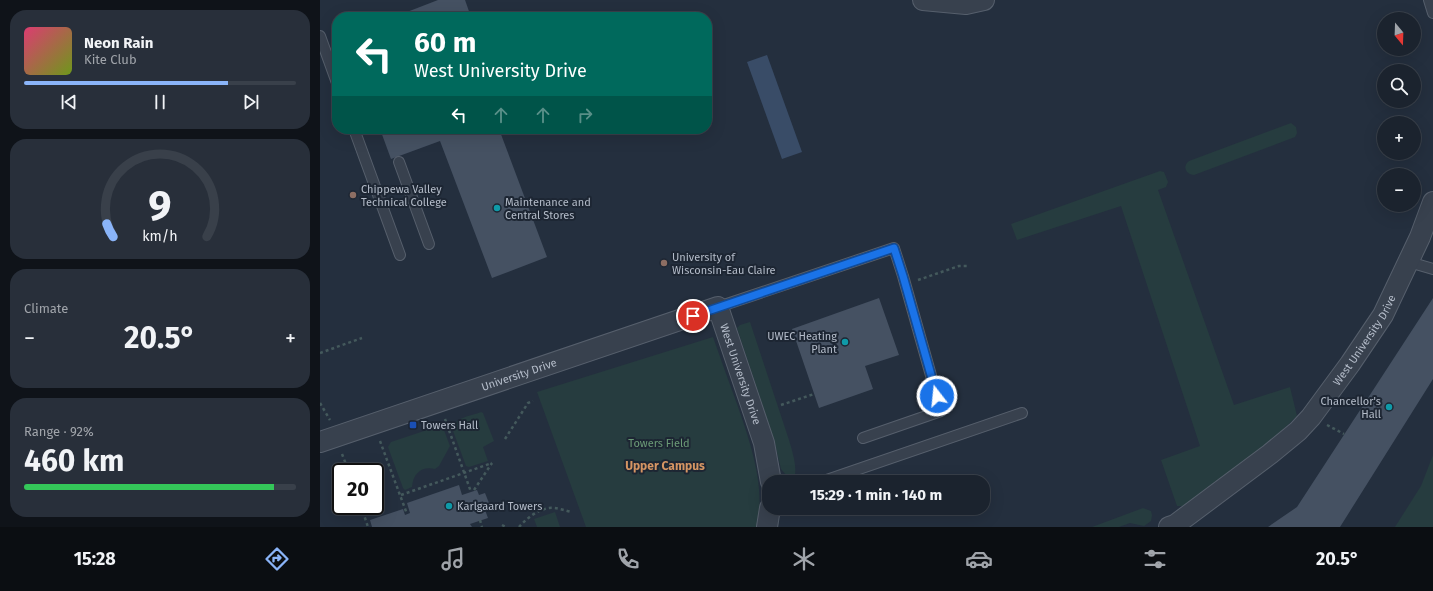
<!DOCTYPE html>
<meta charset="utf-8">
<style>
:root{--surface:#1b232e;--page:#282f3a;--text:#f1f3f6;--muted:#a0a4aa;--line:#39404a;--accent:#8ab4f8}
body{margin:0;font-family:"Fira Sans",sans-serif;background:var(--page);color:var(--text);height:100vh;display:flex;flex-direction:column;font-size:15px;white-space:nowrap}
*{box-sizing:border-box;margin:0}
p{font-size:13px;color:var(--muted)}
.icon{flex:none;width:22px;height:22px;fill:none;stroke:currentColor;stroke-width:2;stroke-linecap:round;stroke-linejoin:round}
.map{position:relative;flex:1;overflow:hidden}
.drawer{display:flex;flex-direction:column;gap:10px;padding:10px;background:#0f1319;width:320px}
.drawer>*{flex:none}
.top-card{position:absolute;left:12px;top:12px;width:380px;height:122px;border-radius:16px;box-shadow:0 4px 16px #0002,0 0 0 1px var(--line);background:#00695c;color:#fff;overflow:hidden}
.needle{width:26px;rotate:161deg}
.controls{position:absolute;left:1057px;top:12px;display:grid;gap:8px}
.controls a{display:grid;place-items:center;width:44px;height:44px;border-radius:50%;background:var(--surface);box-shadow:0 4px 16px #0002,0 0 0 1px var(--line);font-size:20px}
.speed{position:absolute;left:12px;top:463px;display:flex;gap:8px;font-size:20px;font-weight:700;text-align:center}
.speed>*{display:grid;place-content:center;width:52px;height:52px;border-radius:50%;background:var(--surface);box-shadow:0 4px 16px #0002,0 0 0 1px var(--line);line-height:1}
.speed .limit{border:2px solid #111;border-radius:6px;background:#fff;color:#111}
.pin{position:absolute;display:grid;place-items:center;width:34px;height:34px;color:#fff;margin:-17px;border:2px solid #fff;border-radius:50%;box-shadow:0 1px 4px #0007}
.me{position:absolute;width:44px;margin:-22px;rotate:344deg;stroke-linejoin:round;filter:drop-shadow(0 0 3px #0008)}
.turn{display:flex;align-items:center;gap:14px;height:84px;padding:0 16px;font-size:18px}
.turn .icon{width:52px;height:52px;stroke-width:2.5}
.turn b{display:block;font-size:28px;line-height:34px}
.lanes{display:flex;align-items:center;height:38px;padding:0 16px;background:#0003;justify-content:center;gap:20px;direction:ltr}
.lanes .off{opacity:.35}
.big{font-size:30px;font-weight:700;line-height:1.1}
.drawer .tile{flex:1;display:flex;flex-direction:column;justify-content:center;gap:6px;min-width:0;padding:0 14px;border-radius:16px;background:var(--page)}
.drawer .dial{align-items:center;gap:0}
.dial svg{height:104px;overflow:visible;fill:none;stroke:var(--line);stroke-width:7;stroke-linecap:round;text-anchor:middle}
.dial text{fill:var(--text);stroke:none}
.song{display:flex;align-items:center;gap:12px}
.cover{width:48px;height:48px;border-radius:6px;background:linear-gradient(135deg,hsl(340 70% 55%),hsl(80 70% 35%))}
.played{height:4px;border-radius:2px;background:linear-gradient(90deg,var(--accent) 75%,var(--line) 75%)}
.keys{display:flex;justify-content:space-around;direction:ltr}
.heat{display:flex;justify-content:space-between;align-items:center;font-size:22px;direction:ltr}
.charge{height:6px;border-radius:3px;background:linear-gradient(90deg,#34c759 92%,var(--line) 0)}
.trip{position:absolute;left:442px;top:475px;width:228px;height:40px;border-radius:16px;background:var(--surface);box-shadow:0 4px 16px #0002,0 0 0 1px var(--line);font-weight:700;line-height:40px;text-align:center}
.menu{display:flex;height:64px;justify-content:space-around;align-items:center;background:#0b0e12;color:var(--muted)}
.menu .icon{width:28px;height:28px}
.menu .current{color:var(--accent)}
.menu b{font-size:18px;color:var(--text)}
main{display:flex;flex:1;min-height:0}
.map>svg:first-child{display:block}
.green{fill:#263c3f}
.water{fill:#394c67}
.building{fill:#455162}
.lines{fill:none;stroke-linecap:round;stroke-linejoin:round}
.service-casing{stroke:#565f6c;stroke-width:12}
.minor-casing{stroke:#565f6c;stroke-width:22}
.path{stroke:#44595c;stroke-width:2.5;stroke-dasharray:3 3;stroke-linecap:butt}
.service{stroke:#38414e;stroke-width:10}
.minor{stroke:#38414e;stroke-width:20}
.route-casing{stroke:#114b97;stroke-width:10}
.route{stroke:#1a73e8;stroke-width:7}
.education-dot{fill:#8d6e63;stroke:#1d2633;stroke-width:1.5}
.culture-dot{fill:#0f9aa8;stroke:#1d2633;stroke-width:1.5}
.transit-dot{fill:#1a4fb4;stroke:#1d2633;stroke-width:1.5}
.labels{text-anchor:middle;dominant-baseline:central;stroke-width:4;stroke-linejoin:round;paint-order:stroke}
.poi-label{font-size:11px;fill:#b4bcc9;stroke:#1d2633;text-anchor:start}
.street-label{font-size:11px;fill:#b4bcc9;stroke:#1d2633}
.park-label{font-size:11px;fill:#6b9a76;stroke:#1d2633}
.neighbourhood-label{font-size:12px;font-weight:bold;fill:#d59563;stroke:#1d2633}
</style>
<main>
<section class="drawer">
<div class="tile">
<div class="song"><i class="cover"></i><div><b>Neon Rain</b><p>Kite Club</p></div></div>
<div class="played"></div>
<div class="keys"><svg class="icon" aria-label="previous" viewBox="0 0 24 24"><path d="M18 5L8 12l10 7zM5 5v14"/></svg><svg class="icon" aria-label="pause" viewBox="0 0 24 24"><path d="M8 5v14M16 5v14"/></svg><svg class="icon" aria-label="next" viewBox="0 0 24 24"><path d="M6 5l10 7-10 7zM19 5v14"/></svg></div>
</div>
<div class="tile dial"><svg viewBox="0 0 100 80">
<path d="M14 69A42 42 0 1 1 86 69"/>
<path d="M14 69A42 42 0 0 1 9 59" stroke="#8ab4f8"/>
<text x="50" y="56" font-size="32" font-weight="700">9</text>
<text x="50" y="72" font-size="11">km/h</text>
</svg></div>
<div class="tile"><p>Climate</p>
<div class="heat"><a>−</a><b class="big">20.5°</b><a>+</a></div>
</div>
<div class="tile"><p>Range · 92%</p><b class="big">460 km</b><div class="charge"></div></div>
</section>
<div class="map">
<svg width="1113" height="527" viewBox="0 0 1113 527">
<rect width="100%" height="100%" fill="#242f3e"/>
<g class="green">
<path d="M 971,123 L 976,127 L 977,133 L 975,137 L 874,175 C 866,175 862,166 869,161 Z"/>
<path d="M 840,171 L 844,172 L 848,182 L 846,187 L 838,190 L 914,405 L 970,387 L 977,416 L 946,446 L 902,480 L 863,506 L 857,506 L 841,460 L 880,446 L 801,206 L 697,240 L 691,224 Z"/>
<path d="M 430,322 L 469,440 C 472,450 479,471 473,480 L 466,475 L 461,469 L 454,440 L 417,328 L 420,325 Z"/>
<path d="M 393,337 C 401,360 409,382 417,404 C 430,442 446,486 437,527 L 266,527 L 217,392 Z"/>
<path d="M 161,412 L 163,413 L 174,441 L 163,447 L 168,461 L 149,467 L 146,466 L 132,428 C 136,417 151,416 161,412 Z"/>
<path d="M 119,426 L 124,430 L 130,446 L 119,466 L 115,469 C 101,466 93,474 92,487 L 85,490 L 83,488 L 68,447 L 71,442 Z"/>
<path d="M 1113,455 L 1113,527 L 1075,527 L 1101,486 Z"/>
<path d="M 823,508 L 831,511 L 832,515 L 831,521 L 824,526 L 810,523 L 799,527 L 772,527 Z"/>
<path d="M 235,512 L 240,527 L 217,527 L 214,519 Z"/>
</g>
<path class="water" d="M 447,55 L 482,152 L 462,159 L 427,62 Z"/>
<g class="building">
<path d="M 118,0 L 145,0 L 151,17 L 74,17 Z"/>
<path d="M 60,129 L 179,129 L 227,257 L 172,278 L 120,141 L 71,159 Z"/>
<path d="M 559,298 L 579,355 L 545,366 L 553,389 L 499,408 L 472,329 Z"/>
<path d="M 1113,298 L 1113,379 L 1020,527 L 948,527 L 977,507 Z"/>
<path d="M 139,485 L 142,495 L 157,490 L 159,495 L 165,493 L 171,508 L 165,510 L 168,518 L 150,524 L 152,527 L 52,527 L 50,520 L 83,509 L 85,515 L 90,513 L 87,503 Z"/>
</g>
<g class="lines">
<defs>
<g id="service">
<path d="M 1109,0 L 1113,13"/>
<path d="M 0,36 L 17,83"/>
<path d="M 34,129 L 80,255"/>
<path d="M 79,162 L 109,244"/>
<path d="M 1089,262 L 1113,269"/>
<path d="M 398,307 L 574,248 L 583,276 L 621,411 L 543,438"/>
<path d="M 501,482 L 702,413"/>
</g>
<g id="minor">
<path d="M 603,0 L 646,4 L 664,0"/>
<path id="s1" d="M 0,442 L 398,307 L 444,443 L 451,482"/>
<path d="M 447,527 L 450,508"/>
<path id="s2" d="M 849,527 L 855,525 L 950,454 L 978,431 L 991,417 L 1030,364 L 1063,315 L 1100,237 L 1113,202"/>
</g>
</defs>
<use href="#service" class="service-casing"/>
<use href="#minor" class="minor-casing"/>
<g class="path">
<path d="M 598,280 L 639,266 L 649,266"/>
<path d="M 0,353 L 42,338"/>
<path d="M 0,403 L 10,420"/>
<path d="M 461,405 L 494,394"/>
<path d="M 125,419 L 151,492"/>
<path d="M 1007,425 L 1024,434"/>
<path d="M 185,439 L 208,403 L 213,401"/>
<path d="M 60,441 L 87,514"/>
<path d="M 22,454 L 29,472"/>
<path d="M 154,490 L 172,463"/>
<path d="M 81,495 L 172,463"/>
<path d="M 41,506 L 48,527"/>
<path d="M 160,520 L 162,527"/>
<path d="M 182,525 L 186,527"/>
<path d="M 199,527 C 207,518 217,510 229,508 C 236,507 246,511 252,512"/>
</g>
<use href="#service" class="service"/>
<use href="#minor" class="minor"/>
</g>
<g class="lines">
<defs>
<path id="route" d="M 373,316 L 574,248 L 583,276 L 617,396"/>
</defs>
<use href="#route" class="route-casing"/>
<use href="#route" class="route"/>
</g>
<g class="education-dot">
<circle cx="33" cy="195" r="4"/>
<circle cx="344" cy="263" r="4"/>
</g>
<g class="culture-dot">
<circle cx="177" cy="208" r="4"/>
<circle cx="525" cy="342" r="4"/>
<circle cx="1069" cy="407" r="4"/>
<circle cx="129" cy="506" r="4"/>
</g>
<rect class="transit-dot" x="89" y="421" width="8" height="8" rx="2"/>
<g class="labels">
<g class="poi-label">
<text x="41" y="189">Chippewa Valley<tspan x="41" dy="13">Technical College</tspan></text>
<text x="185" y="202">Maintenance and<tspan x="185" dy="13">Central Stores</tspan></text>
<text x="352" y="257">University of<tspan x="352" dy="13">Wisconsin-Eau Claire</tspan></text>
<text x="517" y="336" text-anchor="end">UWEC Heating<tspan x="517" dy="13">Plant</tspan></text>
<text x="1061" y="401" text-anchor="end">Chancellor's<tspan x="1061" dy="13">Hall</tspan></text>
<text x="101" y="425">Towers Hall</text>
<text x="137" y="506">Karlgaard Towers</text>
</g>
<g class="street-label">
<text stroke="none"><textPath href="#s2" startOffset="274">West University Drive</textPath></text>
<text stroke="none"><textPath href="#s1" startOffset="210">University Drive</textPath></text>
<text stroke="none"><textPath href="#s1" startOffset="491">West University Drive</textPath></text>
</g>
<g class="park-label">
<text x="339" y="443">Towers Field</text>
</g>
<g class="neighbourhood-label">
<text x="345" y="466">Upper Campus</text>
</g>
</g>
</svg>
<div class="controls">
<a><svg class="needle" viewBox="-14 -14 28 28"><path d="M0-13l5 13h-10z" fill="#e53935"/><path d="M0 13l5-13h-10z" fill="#a0a4aa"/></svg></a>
<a><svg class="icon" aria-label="search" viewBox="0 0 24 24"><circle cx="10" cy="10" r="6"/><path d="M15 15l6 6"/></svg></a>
<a>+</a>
<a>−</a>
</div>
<div class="speed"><div class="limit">20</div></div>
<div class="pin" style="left:373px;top:316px;background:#d93025"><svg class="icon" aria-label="arrive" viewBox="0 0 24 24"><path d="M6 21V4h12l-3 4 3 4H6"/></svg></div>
<svg class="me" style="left:617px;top:396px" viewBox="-20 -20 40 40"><circle r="17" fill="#1a73e8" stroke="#fff" stroke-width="3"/><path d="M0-11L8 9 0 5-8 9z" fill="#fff"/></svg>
<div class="trip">15:29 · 1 min · 140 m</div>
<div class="top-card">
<div class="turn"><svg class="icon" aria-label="left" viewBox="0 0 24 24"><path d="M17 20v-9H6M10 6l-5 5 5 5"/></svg><div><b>60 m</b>West University Drive</div></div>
<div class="lanes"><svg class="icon" aria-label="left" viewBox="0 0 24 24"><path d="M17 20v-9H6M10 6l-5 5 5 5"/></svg><svg class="icon off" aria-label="ahead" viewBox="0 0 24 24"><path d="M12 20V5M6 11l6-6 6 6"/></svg><svg class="icon off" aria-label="ahead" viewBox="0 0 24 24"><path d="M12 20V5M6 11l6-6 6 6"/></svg><svg class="icon off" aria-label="right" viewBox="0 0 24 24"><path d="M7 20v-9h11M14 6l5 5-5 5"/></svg></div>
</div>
</div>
</main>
<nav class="menu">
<b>15:28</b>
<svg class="icon current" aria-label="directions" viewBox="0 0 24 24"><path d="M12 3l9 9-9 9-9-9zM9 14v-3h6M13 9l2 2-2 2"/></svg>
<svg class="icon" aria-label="music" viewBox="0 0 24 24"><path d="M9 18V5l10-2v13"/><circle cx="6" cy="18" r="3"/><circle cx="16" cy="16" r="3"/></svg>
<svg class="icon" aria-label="phone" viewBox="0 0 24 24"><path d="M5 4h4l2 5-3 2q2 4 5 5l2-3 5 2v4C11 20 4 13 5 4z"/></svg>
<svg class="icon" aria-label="climate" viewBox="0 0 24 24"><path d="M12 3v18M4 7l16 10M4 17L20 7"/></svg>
<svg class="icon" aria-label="car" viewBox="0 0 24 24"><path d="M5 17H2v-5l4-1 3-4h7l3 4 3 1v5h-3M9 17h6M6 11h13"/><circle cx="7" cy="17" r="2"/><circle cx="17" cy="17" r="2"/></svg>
<svg class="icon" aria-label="filters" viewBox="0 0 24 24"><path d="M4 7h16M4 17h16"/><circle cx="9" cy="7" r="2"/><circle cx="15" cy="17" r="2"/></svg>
<b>20.5°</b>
</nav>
